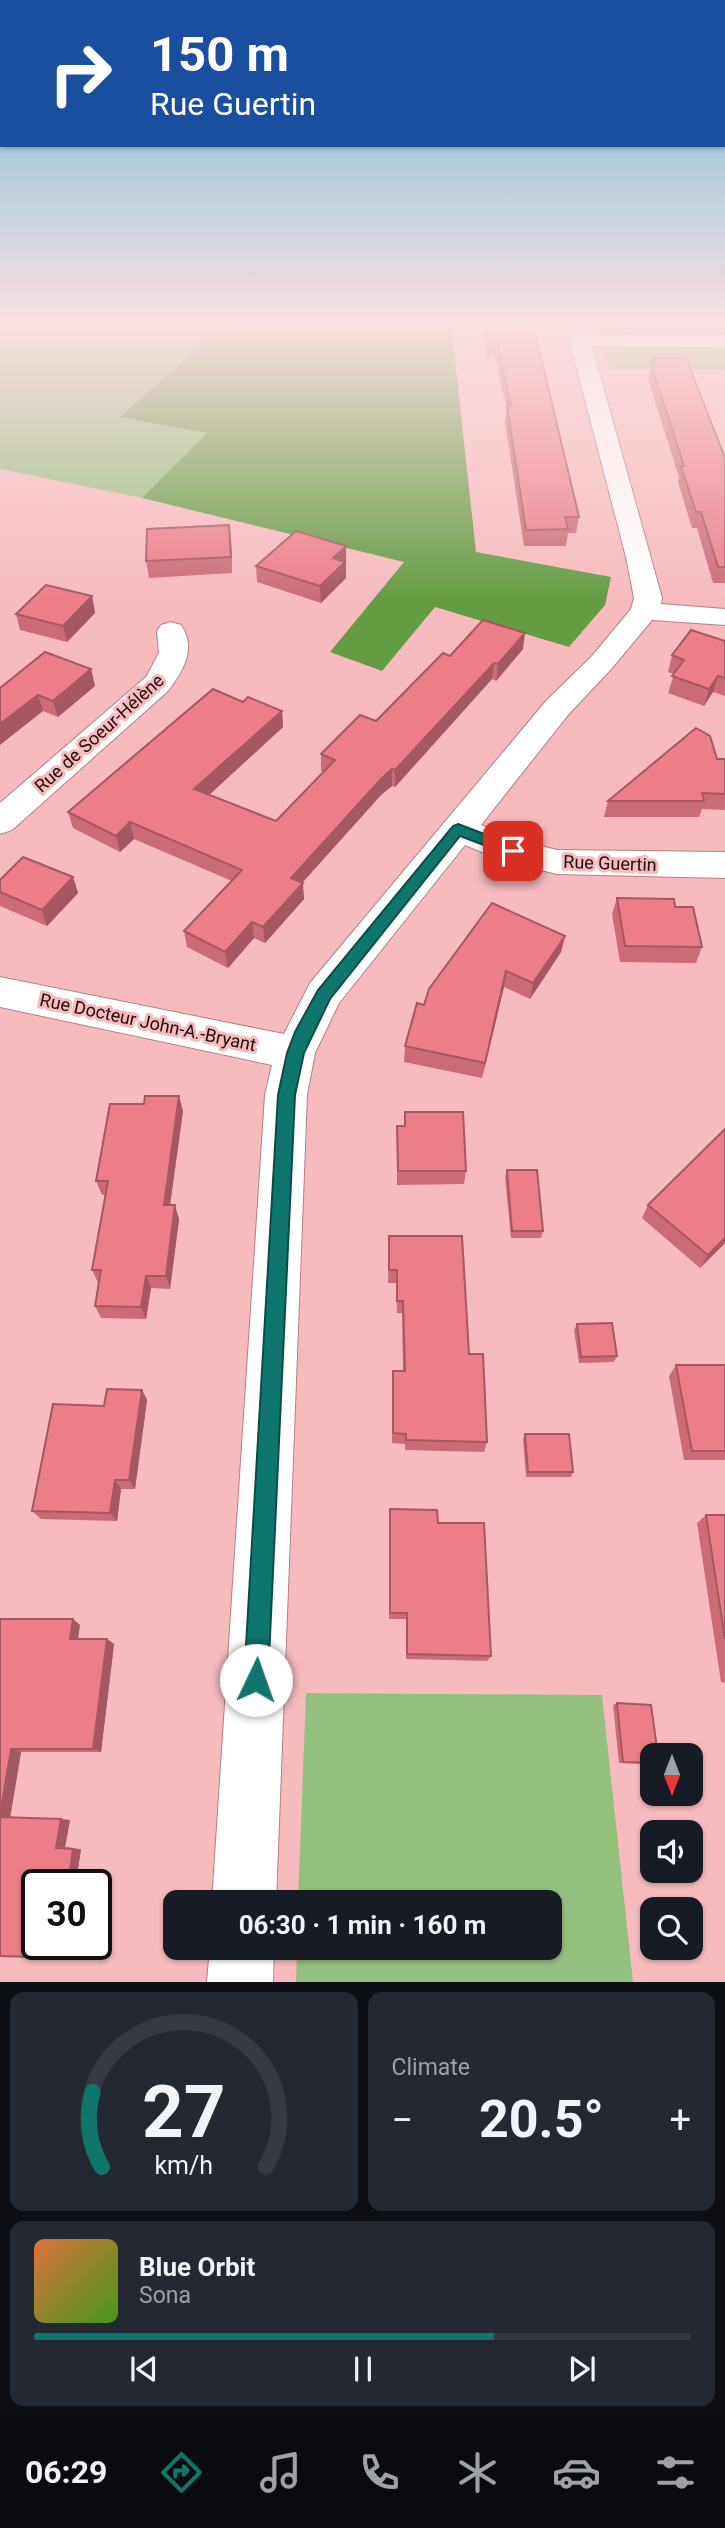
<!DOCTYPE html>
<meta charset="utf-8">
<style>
:root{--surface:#171b24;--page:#242831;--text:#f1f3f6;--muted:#9ea1a6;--line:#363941;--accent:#0f766e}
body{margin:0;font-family:Roboto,sans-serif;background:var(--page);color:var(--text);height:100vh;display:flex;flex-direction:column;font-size:26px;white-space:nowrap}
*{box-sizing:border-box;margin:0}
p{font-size:23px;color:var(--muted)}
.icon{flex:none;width:38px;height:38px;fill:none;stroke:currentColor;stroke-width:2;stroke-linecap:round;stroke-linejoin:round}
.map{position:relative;height:1982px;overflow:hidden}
.drawer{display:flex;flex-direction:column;gap:10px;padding:10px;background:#0d0f14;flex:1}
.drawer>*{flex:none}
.hud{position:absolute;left:0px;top:0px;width:726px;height:147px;box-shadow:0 2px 5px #0004;background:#1a4fa0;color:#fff;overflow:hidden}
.needle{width:46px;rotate:180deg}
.controls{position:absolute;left:640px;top:1743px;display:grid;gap:14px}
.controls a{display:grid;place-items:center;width:63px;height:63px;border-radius:14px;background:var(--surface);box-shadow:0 2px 5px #0004;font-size:35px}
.speed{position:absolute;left:21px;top:1869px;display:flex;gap:14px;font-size:35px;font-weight:700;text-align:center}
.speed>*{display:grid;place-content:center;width:91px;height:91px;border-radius:50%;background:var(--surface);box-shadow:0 2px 5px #0004;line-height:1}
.speed .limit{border:4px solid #111;border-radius:10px;background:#fff;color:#111}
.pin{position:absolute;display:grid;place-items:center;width:60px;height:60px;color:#fff;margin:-30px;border-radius:14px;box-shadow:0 4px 10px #0006}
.me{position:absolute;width:77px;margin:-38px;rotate:3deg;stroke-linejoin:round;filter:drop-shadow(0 0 5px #0008)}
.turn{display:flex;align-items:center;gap:24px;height:147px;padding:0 35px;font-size:32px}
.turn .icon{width:91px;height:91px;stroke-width:2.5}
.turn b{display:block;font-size:49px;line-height:60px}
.big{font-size:52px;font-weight:700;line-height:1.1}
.drawer .widget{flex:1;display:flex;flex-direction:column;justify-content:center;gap:10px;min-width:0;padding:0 24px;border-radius:14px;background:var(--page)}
.drawer .dial{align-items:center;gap:0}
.dial svg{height:182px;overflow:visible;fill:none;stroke:var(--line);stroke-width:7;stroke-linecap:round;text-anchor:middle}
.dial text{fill:var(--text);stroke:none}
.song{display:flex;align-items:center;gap:21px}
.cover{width:84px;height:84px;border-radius:10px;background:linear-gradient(135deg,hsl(20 70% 55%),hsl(100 70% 35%))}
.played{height:7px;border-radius:4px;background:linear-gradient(90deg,var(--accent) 70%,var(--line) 70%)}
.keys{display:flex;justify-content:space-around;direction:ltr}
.heat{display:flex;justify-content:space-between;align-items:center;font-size:38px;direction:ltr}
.drawer .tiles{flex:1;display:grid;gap:10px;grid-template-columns:1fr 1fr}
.widget:last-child{grid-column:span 2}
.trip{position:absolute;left:163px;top:1890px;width:399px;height:70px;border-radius:14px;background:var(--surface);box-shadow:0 2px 5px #0004;font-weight:700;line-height:70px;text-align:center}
.menu{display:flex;height:112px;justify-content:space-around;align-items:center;background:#090b0e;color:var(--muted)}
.menu .icon{width:49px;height:49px}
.menu .on{color:var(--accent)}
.menu b{font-size:32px;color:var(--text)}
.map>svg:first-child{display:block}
.green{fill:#94c07e}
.forest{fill:#649c43}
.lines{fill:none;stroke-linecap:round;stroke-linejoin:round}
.minor-casing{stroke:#b77f82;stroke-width:2}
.minor{fill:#fff;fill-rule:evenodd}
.wall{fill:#cb6c75}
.shaded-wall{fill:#a5585f}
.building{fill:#ec7e88;stroke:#a5585f;stroke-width:2}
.route{fill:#0f766e;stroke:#0a4d48;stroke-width:2}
.labels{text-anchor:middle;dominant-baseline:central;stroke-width:6;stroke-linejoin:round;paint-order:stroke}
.street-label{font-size:18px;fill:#220e10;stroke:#f7bbbe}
</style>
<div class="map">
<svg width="725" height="1982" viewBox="0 0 725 1982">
<rect width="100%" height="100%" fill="#f7bbbe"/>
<g class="green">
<path d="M 0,323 L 226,323 L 121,416 L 207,433 L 142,498 L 0,469 Z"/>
<path d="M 593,323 L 725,323 L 725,370 L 610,369 Z"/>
<path d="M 306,1693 L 602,1695 L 633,1982 L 296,1982 L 297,1948 L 550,1948 L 550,1902 L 298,1902 Z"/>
</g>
<path class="forest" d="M 226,323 L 451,323 L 476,552 L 611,577 L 605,605 L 569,647 L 435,607 L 382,671 L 330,652 L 404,562 L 142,498 L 207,433 L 120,417 Z"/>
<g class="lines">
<defs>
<g id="minor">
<path d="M 565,323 L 585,323 L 588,334 L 725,335 L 725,347 L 592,346 L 662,598 L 661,604 L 725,609 L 725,625 L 652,620 L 612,668 L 568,715 L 481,825 L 521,841 L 557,850 L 725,852 L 725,878 L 557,874 L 501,860 L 465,845 L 339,1003 L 315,1053 L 307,1095 L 276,1902 L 212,1902 L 265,1095 L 272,1065 L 0,1007 L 0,977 L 284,1034 L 310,983 L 546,701 L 592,656 L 631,609 L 634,598 L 626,557 Z"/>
<path d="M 171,622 L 181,625 C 197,649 183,671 168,691 L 12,830 L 0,834 L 0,803 L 146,677 L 159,653 L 157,631 L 161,625 Z"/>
<path d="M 210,1948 L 274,1948 L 273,1982 L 207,1982 Z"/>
</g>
</defs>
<use href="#minor" class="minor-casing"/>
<use href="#minor" class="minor"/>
</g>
<g class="wall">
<path d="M 484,323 L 528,323 L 579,517 L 576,533 L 568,533 L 566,546 L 524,546 L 505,421 L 507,410 L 495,357 L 486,357 Z"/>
<path d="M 653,358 L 725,458 L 725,583 L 713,583 L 697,528 L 692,528 L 678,482 L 679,477 L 648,379 Z"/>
<path d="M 231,541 L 232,573 L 149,578 L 146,561 Z"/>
<path d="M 346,546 L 346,578 L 321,603 L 257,582 L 256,566 Z"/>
<path d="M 92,596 L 95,613 L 67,642 L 20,630 L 16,614 Z"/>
<path d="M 725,641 L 725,696 L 713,692 L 704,706 L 668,693 L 674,674 L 668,672 L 672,655 Z"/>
<path d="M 523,649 L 496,681 L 492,679 L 395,787 L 392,786 L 381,795 L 302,883 L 304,899 L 265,943 L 254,938 L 228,968 L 187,947 L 184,931 L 232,881 L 134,839 L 120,852 L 73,828 L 68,812 L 243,702 L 282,711 L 283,727 L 209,795 L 276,821 L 324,772 L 321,771 L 321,754 L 376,721 L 450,656 Z"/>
<path d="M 91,669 L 95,686 L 58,717 L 43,711 L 0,688 Z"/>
<path d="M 717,759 L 725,759 L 725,810 L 702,809 L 699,817 L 604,817 L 608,801 Z"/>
<path d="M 73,877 L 78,893 L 47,926 L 0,906 L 0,880 Z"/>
<path d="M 617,898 L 675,907 L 702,947 L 696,963 L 620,962 L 612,914 Z"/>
<path d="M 565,936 L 561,952 L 530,999 L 504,987 L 482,1078 L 404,1062 L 405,1046 L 424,1005 Z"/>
<path d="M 183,1111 L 170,1205 L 179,1219 L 170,1289 L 151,1288 L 146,1319 L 101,1318 L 95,1306 L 98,1283 L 92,1270 L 106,1195 L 102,1195 L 96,1181 Z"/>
<path d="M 405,1112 L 466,1171 L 464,1184 L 397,1185 L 397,1126 L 404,1126 Z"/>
<path d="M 725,1129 L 725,1243 L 700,1268 L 642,1218 L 648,1205 Z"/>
<path d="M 507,1170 L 543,1231 L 541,1238 L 511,1238 L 505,1177 Z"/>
<path d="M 389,1236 L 469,1354 L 487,1442 L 484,1452 L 405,1450 L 405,1444 L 392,1443 L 393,1371 L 403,1371 L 402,1313 L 397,1313 L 396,1283 L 388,1283 Z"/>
<path d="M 577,1324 L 617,1356 L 614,1362 L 579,1363 L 574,1330 Z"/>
<path d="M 676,1365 L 725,1365 L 725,1460 L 684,1460 L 669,1376 Z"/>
<path d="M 142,1390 L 147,1400 L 135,1489 L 121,1489 L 117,1521 L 41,1519 L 32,1511 L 104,1406 Z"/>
<path d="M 525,1434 L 573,1472 L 571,1477 L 526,1477 L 523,1439 Z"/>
<path d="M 390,1509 L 438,1523 L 491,1656 L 487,1661 L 406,1659 L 406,1619 L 389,1619 Z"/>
<path d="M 706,1515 L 725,1515 L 725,1683 L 721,1682 L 697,1523 Z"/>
<path d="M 0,1619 L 80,1625 L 78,1639 L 114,1644 L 101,1752 L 21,1752 L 10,1818 L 70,1820 L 65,1847 L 81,1849 L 76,1882 L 86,1882 L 86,1885 L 37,1885 L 37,1944 L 77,1944 L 76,1955 L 67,1958 L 0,1956 Z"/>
<path d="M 617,1703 L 653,1755 L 653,1764 L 619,1763 L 613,1705 Z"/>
</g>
<g class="shaded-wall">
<path d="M 229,525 L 231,541 L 232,573 Z"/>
<path d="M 346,546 L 346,578 L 321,603 L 320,586 L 333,558 Z"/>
<path d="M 92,596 L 95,613 L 67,642 L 63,626 Z"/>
<path d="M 525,633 L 523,649 L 496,681 L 498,664 Z"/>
<path d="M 494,663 L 492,679 L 395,787 L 395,770 Z"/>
<path d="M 91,669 L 95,686 L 58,717 L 53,701 Z"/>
<path d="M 718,676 L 713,692 L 704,706 L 709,689 Z"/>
<path d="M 38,695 L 43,711 L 0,745 L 0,724 Z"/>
<path d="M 282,711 L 283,727 L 197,806 L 194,789 Z"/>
<path d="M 392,769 L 392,786 L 381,795 L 292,894 L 291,878 L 381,779 Z"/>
<path d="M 130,822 L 134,839 L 120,852 L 116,836 Z"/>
<path d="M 73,877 L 78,893 L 47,926 L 42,910 Z"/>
<path d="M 303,883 L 304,899 L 265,943 L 263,927 Z"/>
<path d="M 252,922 L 254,938 L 228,968 L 225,952 Z"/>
<path d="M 565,936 L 561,952 L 530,999 L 533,983 Z"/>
<path d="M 506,971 L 504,987 L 482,1078 L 485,1063 Z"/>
<path d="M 179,1096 L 183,1111 L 168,1219 L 164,1205 Z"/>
<path d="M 175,1205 L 179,1219 L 170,1289 L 166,1276 Z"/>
<path d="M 725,1238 L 725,1243 L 700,1268 L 708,1255 Z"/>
<path d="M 146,1276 L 151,1288 L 146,1319 L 141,1307 Z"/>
<path d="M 142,1390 L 147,1400 L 135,1489 L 129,1480 Z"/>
<path d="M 115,1480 L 121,1489 L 117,1521 L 110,1513 Z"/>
<path d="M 73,1619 L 80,1625 L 77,1644 L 70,1639 Z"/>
<path d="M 107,1639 L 114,1644 L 101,1752 L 93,1749 Z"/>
<path d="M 11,1749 L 21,1752 L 10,1818 L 0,1817 Z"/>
<path d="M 61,1819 L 70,1820 L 65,1847 L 56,1848 Z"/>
<path d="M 73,1849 L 81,1849 L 76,1882 L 68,1884 Z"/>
<path d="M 69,1944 L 77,1944 L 76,1955 L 67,1958 Z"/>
</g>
<g class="building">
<path d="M 486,323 L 528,323 L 529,324 L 533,324 L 579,517 L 565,517 L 568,529 L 526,530 L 507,406 L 511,406 L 497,342 L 488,342 Z"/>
<path d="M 653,358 L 686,358 L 725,458 L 725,567 L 718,567 L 701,512 L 696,512 L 681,466 L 684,466 L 651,364 L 655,364 Z"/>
<path d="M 229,525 L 231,557 L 146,561 L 147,529 Z"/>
<path d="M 296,531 L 346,546 L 333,558 L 345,562 L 320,586 L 256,566 Z"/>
<path d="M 46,585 L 92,596 L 63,626 L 16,614 Z"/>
<path d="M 483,620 L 525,633 L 498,664 L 494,663 L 395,770 L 392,769 L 381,779 L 291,878 L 303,883 L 263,927 L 252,922 L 225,952 L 184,931 L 242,870 L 130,822 L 116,836 L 68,812 L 213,689 L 243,702 L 248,697 L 282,711 L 194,789 L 276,821 L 335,760 L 321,754 L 360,715 L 376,721 L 443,653 L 450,656 Z"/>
<path d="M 691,630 L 725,641 L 725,678 L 718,676 L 709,689 L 672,676 L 684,660 L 672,655 Z"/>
<path d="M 45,652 L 91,669 L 53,701 L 38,695 L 0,724 L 0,688 Z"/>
<path d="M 696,728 L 710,736 L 717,759 L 725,759 L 725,794 L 702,793 L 704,801 L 608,801 Z"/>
<path d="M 23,857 L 73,877 L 42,910 L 0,892 L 0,880 Z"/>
<path d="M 617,898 L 674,899 L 675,907 L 693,907 L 702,947 L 625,946 Z"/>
<path d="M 492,903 L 565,936 L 533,983 L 506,971 L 485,1063 L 405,1046 L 417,1003 L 424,1005 L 429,989 Z"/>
<path d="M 145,1096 L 179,1096 L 164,1205 L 175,1205 L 166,1276 L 146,1276 L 141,1307 L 95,1306 L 101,1270 L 92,1270 L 108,1181 L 96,1181 L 110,1104 L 144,1104 Z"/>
<path d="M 405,1112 L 463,1112 L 466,1171 L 398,1171 L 397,1126 L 405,1126 Z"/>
<path d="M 725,1129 L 725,1238 L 708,1255 L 648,1205 Z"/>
<path d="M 507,1170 L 537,1170 L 543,1231 L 512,1231 Z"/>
<path d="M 389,1236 L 462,1236 L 469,1354 L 483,1354 L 487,1442 L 406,1440 L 406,1434 L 393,1433 L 393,1371 L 405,1371 L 403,1301 L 397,1301 L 397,1270 L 389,1270 Z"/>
<path d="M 612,1323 L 617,1356 L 581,1357 L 577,1324 Z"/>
<path d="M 676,1365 L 725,1365 L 725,1451 L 692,1451 Z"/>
<path d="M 107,1389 L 142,1390 L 129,1480 L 115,1480 L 110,1513 L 32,1511 L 53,1404 L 104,1406 Z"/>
<path d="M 525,1434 L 569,1434 L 573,1472 L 528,1472 Z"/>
<path d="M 390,1509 L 437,1510 L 438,1523 L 484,1523 L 491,1656 L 407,1654 L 407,1613 L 390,1613 Z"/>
<path d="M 706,1515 L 725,1515 L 725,1639 Z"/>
<path d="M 0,1619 L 73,1619 L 70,1639 L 107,1639 L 93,1749 L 11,1749 L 0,1816 Z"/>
<path d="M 617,1703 L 651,1705 L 658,1755 L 653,1755 L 653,1763 L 623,1762 Z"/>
<path d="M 0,1817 L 61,1819 L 56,1848 L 73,1849 L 68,1884 L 78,1884 L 78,1885 L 37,1885 L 37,1944 L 69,1944 L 67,1958 L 0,1956 Z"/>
</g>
<linearGradient id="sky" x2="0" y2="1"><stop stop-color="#69bbdb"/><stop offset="0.54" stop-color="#fbe0e2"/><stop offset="1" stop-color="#fbe0e2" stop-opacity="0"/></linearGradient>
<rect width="725" height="601" fill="url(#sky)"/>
<path class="route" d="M 458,824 L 518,847 L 520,851 L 513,856 L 460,836 L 330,999 L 304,1053 L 295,1095 L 268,1680 L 264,1688 L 256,1692 L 247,1688 L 244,1680 L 278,1095 L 287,1053 L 295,1032 L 318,990 L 453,826 Z"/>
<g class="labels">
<g class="street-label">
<text transform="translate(99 733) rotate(-42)">Rue de Soeur-Hélène</text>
<text transform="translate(610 863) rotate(2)">Rue Guertin</text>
<text transform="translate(148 1022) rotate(12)">Rue Docteur John-A.-Bryant</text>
</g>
</g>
</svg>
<div class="controls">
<a><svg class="needle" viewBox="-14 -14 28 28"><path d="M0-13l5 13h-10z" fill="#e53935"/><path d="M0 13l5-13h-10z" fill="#9ea1a6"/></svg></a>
<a><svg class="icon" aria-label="sound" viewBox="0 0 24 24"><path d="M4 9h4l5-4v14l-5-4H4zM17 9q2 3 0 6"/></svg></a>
<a><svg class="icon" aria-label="search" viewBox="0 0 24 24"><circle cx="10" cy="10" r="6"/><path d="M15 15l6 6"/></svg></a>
</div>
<div class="speed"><div class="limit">30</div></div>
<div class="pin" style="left:513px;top:851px;background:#d93025"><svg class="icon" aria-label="arrive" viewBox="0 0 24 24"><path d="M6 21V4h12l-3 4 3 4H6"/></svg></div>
<svg class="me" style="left:256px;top:1680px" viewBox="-20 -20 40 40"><circle r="19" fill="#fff"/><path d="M0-13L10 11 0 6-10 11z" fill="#0f766e"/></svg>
<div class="trip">06:30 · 1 min · 160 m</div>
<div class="hud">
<div class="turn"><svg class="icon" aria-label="right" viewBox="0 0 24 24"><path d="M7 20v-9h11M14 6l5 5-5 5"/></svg><div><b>150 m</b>Rue Guertin</div></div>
</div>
</div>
<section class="drawer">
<div class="tiles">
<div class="widget dial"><svg viewBox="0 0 100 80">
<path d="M14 69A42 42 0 1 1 86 69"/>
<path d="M14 69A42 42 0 0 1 10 36" stroke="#0f766e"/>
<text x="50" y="56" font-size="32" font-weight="700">27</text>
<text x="50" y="72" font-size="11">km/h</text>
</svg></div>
<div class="widget"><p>Climate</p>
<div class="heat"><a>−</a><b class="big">20.5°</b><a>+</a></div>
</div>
<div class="widget">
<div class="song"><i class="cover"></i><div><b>Blue Orbit</b><p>Sona</p></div></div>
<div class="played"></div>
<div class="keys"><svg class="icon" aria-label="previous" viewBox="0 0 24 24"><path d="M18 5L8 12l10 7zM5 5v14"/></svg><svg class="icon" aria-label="pause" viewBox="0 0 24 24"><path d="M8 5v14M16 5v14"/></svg><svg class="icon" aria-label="next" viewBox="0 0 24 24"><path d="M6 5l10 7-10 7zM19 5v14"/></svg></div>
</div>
</div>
</section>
<nav class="menu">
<b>06:29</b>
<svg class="icon on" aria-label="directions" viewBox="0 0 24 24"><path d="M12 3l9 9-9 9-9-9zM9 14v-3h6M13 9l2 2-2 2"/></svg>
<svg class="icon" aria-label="music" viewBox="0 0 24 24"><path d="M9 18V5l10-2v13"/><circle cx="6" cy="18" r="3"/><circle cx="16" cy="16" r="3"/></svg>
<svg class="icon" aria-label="phone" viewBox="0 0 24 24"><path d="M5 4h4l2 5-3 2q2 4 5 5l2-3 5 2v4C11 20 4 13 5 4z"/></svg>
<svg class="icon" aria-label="climate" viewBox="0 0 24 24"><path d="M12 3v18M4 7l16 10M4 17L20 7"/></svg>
<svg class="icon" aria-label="car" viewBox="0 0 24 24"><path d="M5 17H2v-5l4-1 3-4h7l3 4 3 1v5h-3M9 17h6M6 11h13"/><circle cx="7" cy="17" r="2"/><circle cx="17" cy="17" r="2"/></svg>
<svg class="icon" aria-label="filters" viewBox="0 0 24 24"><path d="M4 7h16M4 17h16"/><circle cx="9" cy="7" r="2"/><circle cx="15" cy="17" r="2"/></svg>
</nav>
